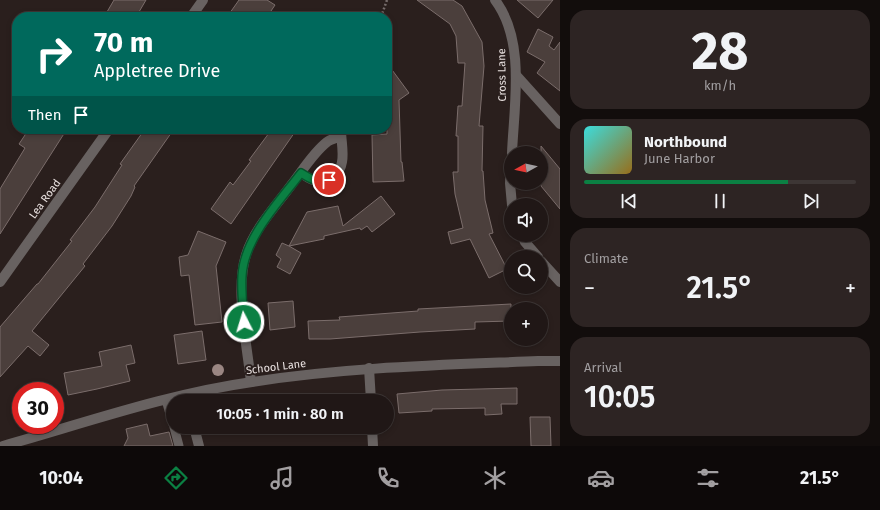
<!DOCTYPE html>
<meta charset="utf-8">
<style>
:root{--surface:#201716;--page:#2d2423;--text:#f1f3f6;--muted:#a29fa1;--line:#3d3635;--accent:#0b8043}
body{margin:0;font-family:"Fira Sans",sans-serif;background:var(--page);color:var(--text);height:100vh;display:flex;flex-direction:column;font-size:15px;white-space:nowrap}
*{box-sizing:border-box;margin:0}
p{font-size:13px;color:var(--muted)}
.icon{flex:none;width:22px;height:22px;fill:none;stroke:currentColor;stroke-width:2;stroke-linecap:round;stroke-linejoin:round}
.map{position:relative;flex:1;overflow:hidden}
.side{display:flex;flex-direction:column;gap:10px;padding:10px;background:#120d0c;width:320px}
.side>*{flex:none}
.top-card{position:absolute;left:12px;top:12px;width:380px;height:122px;border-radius:16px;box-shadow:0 2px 6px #0003,0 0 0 1px var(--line);background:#00695c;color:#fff;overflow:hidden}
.needle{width:26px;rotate:262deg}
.tools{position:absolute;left:504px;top:146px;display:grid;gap:8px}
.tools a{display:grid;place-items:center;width:44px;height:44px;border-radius:50%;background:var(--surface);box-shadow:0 2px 6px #0003,0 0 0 1px var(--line);font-size:20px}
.speed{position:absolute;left:12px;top:382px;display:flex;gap:8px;font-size:20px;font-weight:700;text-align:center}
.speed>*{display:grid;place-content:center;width:52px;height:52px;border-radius:50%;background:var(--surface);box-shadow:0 2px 6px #0003,0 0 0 1px var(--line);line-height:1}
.speed .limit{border:6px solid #d22;background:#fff;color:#111}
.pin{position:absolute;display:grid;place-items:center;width:34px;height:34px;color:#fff;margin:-17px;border:2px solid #fff;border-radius:50%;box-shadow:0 1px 4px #0007}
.me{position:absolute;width:44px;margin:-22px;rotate:355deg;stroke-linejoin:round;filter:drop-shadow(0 0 3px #0008)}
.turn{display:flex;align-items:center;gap:14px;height:84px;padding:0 16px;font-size:18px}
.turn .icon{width:52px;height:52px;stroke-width:2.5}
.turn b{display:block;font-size:28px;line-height:34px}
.then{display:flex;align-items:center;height:38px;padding:0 16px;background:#0003;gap:8px;font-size:15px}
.big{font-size:30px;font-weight:600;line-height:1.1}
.side .widget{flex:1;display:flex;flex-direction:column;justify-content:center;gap:6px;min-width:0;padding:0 14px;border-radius:16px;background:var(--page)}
.side .dial{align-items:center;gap:0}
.dial b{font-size:52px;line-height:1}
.song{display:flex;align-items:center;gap:12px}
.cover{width:48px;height:48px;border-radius:6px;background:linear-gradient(135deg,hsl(180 70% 55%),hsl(40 70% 35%))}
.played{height:4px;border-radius:2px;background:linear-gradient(90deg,var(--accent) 75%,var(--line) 75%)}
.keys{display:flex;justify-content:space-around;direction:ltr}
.heat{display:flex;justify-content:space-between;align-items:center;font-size:22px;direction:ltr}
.trip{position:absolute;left:166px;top:394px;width:228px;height:40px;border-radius:20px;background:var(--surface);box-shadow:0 2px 6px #0003,0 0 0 1px var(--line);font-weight:600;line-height:40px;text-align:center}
.tab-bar{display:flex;height:64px;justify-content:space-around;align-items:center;background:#0d0909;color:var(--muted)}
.tab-bar .icon{width:28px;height:28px}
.tab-bar .active{color:var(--accent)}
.tab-bar b{font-size:18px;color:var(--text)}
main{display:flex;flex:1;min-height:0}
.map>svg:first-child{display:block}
.building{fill:#4b3f3c;stroke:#7b6d6b}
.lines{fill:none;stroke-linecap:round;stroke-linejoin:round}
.path{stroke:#776d6c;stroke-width:2.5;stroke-dasharray:2 2;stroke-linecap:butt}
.lane{stroke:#686261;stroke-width:9}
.street{stroke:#686261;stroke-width:10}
.tree{fill:#9a8682}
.route-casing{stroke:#07532c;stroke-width:10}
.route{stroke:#0b8043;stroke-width:7}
.labels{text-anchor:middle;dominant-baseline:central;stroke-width:4;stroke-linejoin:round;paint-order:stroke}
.street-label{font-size:11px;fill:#e8e0df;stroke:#2a1f1d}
</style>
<main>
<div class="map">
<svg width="560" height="446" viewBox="0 0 560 446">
<rect width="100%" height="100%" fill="#2a1f1d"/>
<g class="building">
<path d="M 114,0 L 146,0 L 136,17 L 104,17 Z"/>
<path d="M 239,0 L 267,0 L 275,5 L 267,17 L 227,17 Z"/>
<path d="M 417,0 L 453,0 L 462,6 L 482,42 L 484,66 L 479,126 L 483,126 L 482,171 L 483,171 L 485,200 L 493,233 L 489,234 L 507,269 L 489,278 L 470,239 L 451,244 L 448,232 L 463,228 L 455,194 L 453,172 L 458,172 L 458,136 L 456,136 L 458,106 L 462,106 L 465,63 L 458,63 L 456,36 L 450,24 Z"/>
<path d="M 517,0 L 553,0 L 538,18 Z"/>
<path d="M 538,29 L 553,37 L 549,46 L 554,50 L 560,42 L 560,91 L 537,73 L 545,62 L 527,52 Z"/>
<path d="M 387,63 L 409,93 L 399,100 L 401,162 L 402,162 L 404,181 L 373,182 L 372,135 L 387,134 Z"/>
<path d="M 29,129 L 67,129 L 0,234 L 0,189 L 25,148 L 19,144 Z"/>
<path d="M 145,129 L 174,129 L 134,186 L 135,187 L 131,196 L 112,226 L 83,264 L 85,266 L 32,331 L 49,345 L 40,356 L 28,346 L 0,377 L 0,327 L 37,284 L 38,284 L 72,241 L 70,240 L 95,207 L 122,165 L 120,164 Z"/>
<path d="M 272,129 L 297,129 L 231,224 L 211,209 L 230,182 L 233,185 L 251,161 L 249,160 Z"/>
<path d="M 541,146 L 560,169 L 560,209 L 541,186 Z"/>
<path d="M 381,196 L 395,214 L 372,232 L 367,226 L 361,230 L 360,228 L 324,236 L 324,239 L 289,246 L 301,253 L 290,274 L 277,267 L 281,259 L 276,255 L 282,243 L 289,246 L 307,212 L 338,206 L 343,226 Z"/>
<path d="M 198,231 L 226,242 L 216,266 L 222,322 L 195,325 L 189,275 L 181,276 L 179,257 L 188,255 Z"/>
<path d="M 293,301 L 295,327 L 270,330 L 268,303 Z"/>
<path d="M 511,304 L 511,321 L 475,322 L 475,329 L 420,332 L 330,339 L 309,339 L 308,321 L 340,320 L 339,317 L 418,311 L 418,309 Z"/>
<path d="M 202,331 L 206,360 L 178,364 L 174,335 Z"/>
<path d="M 131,345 L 135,363 L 126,365 L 130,381 L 97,389 L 68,395 L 64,373 L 102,366 L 99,352 Z"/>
<path d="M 517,388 L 517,404 L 501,404 L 502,414 L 485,415 L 485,408 L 432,409 L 432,411 L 399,413 L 397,394 L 442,390 Z"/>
<path d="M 530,417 L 550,417 L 551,446 L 531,446 Z"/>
<path d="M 147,424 L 150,436 L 169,432 L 173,446 L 124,446 L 128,438 L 126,429 Z"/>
</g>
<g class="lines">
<path class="path" d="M 381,17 L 387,0"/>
<g class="lane">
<path d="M 166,400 L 173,424"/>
<path d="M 174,427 L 179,446"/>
</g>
<g class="street">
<path d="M 495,0 C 526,41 514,105 512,153"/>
<path d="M 191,17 L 203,0"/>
<path d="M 516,75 L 560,124"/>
<path d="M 511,163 L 510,183 L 512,205"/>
<path d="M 301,173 C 306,176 311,181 318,181 C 330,182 340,174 342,162 C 344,152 341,140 341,130"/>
<path d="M 522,235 L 525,242 L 538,257"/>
<path d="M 541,261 L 560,282"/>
<path d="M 0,282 L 109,129"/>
<path d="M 369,368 L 371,401"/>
<path d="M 251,382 C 247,345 235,289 246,255 C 254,229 276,206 292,184 C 303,170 313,153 327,142 C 331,139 337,138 341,136"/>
<path d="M 194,427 L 199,446"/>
<path d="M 372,427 L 373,446"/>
<path d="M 3,446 C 85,423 167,394 252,382 C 347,367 443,365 538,361 L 560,361"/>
</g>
</g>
<circle class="tree" cx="218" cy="370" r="6"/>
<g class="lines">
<defs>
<path id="route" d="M 244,322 C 243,307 241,291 242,276 C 244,238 279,202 301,173 C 312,180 316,182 329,180"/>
</defs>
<use href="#route" class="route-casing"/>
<use href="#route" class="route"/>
</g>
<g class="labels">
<g class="street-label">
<text transform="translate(502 75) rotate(-91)">Cross Lane</text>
<text transform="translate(45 199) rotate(-54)">Lea Road</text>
<text transform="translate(276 367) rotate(-7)">School Lane</text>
</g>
</g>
</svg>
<div class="tools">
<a><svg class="needle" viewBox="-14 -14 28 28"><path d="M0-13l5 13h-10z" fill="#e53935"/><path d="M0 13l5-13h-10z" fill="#a29fa1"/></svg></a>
<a><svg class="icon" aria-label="sound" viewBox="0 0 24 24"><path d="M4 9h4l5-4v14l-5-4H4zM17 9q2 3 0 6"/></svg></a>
<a><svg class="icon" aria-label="search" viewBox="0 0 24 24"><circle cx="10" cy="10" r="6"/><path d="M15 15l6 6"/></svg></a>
<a>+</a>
</div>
<div class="speed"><div class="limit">30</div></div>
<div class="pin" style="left:329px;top:180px;background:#d93025"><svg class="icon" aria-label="arrive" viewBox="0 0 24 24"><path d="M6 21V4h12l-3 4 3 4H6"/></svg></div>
<svg class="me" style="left:244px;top:322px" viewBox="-20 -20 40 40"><circle r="17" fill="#0b8043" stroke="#fff" stroke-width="3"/><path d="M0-11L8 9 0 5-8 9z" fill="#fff"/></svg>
<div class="trip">10:05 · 1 min · 80 m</div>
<div class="top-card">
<div class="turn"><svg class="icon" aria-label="right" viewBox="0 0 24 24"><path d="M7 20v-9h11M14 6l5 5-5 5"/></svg><div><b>70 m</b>Appletree Drive</div></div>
<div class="then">Then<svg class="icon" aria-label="arrive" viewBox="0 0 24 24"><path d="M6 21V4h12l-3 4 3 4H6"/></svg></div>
</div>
</div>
<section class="side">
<div class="widget dial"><b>28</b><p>km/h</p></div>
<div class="widget">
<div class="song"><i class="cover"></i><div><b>Northbound</b><p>June Harbor</p></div></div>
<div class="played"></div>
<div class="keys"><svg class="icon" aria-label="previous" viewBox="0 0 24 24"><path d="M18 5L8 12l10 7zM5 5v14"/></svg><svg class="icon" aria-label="pause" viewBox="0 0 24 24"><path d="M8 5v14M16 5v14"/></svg><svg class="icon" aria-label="next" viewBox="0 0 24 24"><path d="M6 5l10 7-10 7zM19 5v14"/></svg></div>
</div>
<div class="widget"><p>Climate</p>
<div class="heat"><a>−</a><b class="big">21.5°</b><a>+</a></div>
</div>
<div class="widget"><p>Arrival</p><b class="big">10:05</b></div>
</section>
</main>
<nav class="tab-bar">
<b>10:04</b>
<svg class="icon active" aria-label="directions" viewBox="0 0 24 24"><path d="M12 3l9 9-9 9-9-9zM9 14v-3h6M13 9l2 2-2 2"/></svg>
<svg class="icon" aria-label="music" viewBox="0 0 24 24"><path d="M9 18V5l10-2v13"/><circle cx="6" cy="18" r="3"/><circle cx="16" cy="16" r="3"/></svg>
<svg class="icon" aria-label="phone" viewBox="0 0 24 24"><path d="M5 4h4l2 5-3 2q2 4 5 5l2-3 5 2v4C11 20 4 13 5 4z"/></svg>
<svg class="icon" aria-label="climate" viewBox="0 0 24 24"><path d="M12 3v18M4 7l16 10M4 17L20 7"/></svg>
<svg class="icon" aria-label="car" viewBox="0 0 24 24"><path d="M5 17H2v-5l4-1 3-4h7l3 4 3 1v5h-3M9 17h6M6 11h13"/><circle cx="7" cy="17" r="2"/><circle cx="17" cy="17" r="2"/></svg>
<svg class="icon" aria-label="filters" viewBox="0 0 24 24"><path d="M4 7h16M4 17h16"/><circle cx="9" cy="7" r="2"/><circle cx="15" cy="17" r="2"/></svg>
<b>21.5°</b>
</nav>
